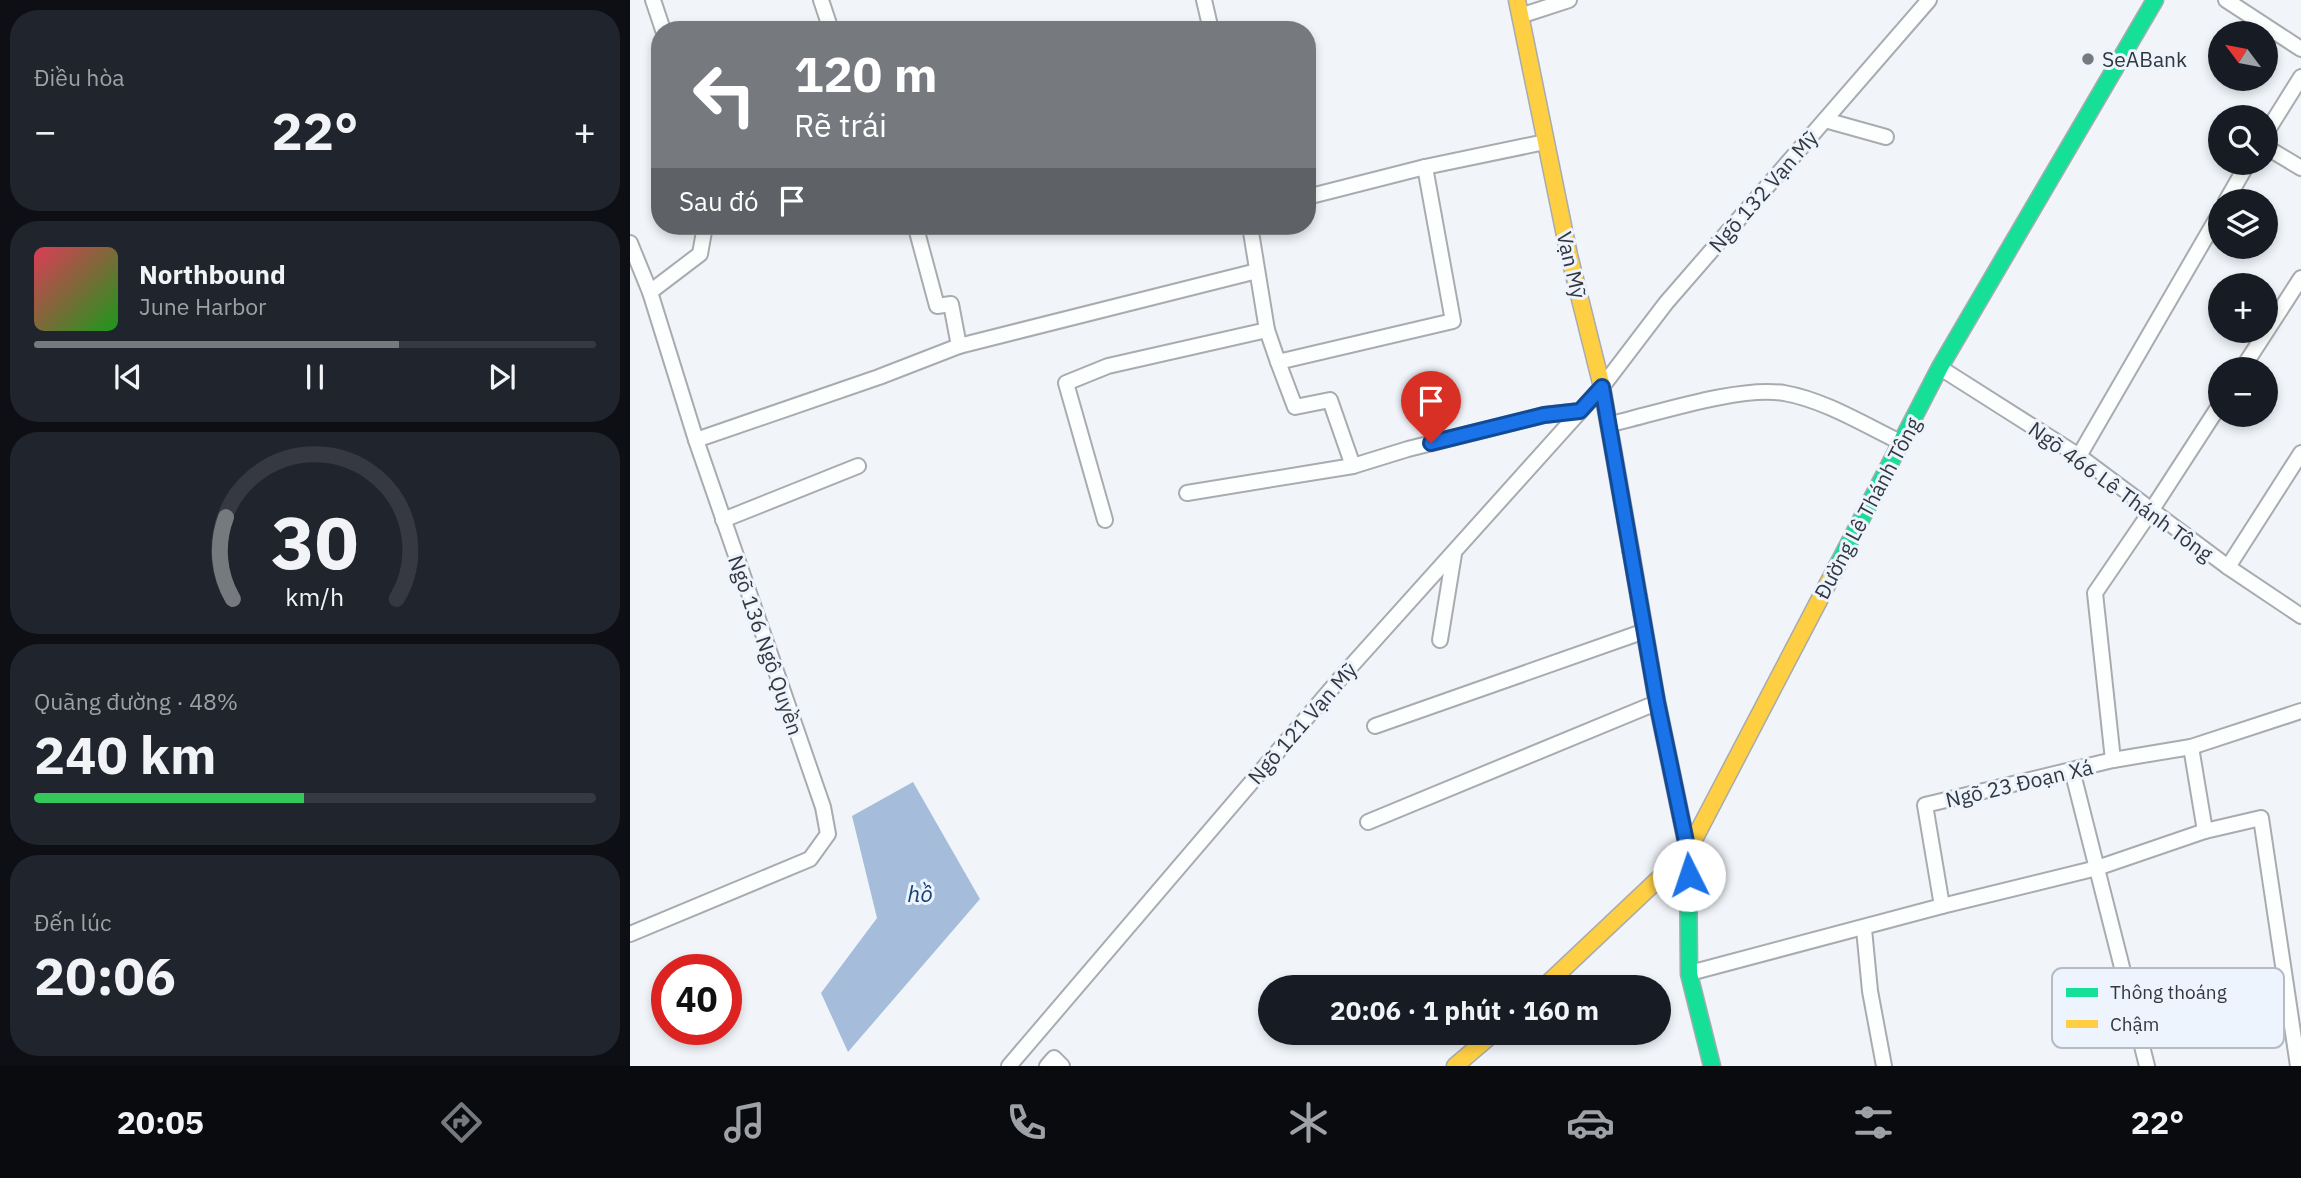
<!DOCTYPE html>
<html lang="vi">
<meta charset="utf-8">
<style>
:root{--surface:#171b24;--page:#20242c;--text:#f1f3f6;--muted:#9ea1a6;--line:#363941;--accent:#767a7f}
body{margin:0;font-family:"IBM Plex Sans",sans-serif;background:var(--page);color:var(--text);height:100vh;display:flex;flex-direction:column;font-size:26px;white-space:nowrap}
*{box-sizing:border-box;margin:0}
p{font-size:23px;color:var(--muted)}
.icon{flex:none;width:38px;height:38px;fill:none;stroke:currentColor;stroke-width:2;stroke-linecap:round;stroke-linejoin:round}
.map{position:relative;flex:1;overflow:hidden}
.panel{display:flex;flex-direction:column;gap:10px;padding:10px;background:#0d0f14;width:630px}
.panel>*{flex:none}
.guide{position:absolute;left:21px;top:21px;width:665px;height:214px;border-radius:28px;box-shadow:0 4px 10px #0003;background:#767a7f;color:#fff;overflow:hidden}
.needle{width:46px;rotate:302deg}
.tools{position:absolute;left:1578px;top:21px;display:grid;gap:14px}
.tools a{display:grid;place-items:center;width:70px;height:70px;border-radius:50%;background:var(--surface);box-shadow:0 4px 10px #0003;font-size:35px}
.speed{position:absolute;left:21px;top:954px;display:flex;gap:14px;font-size:35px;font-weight:700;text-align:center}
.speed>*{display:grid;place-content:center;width:91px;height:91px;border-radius:50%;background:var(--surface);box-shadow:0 4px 10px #0003;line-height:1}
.speed .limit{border:10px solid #d22;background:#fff;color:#111}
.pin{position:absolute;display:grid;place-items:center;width:60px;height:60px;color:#fff;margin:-72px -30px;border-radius:50% 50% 50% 0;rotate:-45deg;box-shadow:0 0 7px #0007}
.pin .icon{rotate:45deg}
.me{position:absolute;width:77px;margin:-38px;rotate:356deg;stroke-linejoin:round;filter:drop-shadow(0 0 5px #0008)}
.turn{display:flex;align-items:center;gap:24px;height:147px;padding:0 28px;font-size:32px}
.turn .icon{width:91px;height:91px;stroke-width:2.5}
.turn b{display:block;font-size:49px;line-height:60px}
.then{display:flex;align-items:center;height:66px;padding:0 28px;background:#0003;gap:14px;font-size:26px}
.big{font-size:52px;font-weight:800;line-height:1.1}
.panel .widget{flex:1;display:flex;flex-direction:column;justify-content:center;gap:10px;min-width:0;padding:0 24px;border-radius:28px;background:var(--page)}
.panel .dial{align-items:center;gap:0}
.dial svg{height:182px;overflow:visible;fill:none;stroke:var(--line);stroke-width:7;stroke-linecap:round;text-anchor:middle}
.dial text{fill:var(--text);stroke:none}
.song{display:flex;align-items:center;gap:21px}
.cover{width:84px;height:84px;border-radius:10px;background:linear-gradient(135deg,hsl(350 70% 55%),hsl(120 70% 35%))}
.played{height:7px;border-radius:4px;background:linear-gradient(90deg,var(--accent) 65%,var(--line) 65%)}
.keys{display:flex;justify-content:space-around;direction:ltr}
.heat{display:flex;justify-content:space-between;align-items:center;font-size:38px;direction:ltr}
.charge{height:10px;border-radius:5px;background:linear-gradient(90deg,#34c759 48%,var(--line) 0)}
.trip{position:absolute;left:628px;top:975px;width:413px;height:70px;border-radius:35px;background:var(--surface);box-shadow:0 4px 10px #0003;font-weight:800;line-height:70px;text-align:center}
.menu{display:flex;height:112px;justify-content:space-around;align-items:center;background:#090b0e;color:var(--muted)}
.menu .icon{width:49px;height:49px}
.menu .on{color:var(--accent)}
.menu b{font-size:32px;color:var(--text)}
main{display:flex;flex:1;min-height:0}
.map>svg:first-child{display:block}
.water{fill:#a5bdda}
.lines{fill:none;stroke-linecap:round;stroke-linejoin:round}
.lane-casing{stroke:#a8abb0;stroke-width:18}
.fast-casing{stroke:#a8abb0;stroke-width:19}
.slow-casing{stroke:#a8abb0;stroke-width:19}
.lane{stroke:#fdfefe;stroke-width:14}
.fast{stroke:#16e098;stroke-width:16}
.slow{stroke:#ffcf43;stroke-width:16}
.route-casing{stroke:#114b97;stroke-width:18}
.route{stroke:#1a73e8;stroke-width:12}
.poi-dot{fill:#767a7f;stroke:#edf4fe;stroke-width:2.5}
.labels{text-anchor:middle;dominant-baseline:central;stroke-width:6;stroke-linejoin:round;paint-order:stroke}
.poi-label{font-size:21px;fill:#34383d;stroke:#edf4fe;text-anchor:start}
.street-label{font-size:21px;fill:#34383d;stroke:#edf4fe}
.water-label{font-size:23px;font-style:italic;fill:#164375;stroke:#edf4fe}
.key{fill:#edf4fe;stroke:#b6bcc4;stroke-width:2}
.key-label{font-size:19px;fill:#34383d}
</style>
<main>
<section class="panel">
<div class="widget"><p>Điều hòa</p>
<div class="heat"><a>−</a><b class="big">22°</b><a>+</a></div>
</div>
<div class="widget">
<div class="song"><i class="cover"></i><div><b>Northbound</b><p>June Harbor</p></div></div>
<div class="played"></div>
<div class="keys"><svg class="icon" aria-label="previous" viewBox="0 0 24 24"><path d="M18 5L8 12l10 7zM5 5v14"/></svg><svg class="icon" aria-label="pause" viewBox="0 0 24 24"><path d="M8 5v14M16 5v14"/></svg><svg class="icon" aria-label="next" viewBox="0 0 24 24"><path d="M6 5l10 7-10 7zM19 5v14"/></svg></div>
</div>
<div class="widget dial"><svg viewBox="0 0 100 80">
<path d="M14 69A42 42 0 1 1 86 69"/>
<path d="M14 69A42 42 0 0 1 11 33" stroke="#767a7f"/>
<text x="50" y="56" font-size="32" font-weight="700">30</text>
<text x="50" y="72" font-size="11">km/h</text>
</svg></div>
<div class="widget"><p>Quãng đường · 48%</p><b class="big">240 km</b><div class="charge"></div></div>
<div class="widget"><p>Đến lúc</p><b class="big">20:06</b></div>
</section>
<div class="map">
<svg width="1671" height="1066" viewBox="0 0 1671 1066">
<rect width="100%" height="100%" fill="#f1f5fa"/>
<path class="water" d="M 283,782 L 350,899 L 218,1052 L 191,993 L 247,918 L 222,816 Z"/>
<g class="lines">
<defs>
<g id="lane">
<path d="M 23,0 L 33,30"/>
<path d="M 191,0 L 201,30"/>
<path d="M 574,0 L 581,30"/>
<path d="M 1596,0 L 1671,49"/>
<path d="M 890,16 L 939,0"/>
<path d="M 1195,120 L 1256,137"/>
<path d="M 1636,133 L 1671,77"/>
<path d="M 1636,147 L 1671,168"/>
<path d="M 677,197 L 795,167 L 915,142"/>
<path d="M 1596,201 L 1618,163"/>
<path d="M 0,243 L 20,292 L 66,440 L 193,807 L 198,834 L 180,859 L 0,934"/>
<path d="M 20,292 L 70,254 L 75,226"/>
<path d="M 637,330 L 648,362 L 823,321 L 795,167"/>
<path d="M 329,346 L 627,271"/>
<path d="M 648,362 L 665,407 L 700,400 L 723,466"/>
<path d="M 1312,369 L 1449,456 L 1598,567 L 1671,616"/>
<path d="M 1612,369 L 1671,278"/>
<path d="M 981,424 C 1028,413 1108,386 1154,393 C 1194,400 1233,424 1268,441"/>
<path d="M 66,440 L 249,377 L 329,346 L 321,304 L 307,306 L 286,228"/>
<path d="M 1449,456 L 1591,211"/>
<path d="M 557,493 L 723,466 L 778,449 L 914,415 L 950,411"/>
<path d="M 93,520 L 228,466"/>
<path d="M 475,520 L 436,383 L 478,366 L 637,330 L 620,226"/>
<path d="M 1598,567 L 1671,453"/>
<path d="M 810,640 L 824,554"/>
<path d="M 745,726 L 1012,632"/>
<path d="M 1561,747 L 1575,831 L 1631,818 L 1668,1066"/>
<path d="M 1483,760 L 1465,593 L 1521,511 L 1591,403"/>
<path d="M 1442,770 L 1517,1066"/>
<path d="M 738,822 L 1026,703"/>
<path d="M 1312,906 L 1467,868 L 1575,831"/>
<path d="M 1234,929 L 1240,991 L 1254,1066"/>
<path d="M 1060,973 L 1312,906 L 1295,805 L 1483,760 L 1561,747 L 1671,711"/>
<path d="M 379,1066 L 714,674 L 972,387 L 1036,303 L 1299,0"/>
<path d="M 417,1066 L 424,1058 L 432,1066"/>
</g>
<g id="fast">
<path d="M 1001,552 L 1027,702 L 1058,851 L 1059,974 L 1082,1066"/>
<path d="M 1207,566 L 1310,367 L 1525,0"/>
</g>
<g id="slow">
<path d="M 887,0 L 939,255 L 972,387 L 1001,552"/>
<path d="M 914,987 L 1058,851 L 1207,566"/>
<path d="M 825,1066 L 865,1032"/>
</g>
</defs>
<use href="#lane" class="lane-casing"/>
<use href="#fast" class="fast-casing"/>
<use href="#slow" class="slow-casing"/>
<use href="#lane" class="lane"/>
<use href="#fast" class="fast"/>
<use href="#slow" class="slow"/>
</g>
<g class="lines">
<defs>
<path id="route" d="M 801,443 L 914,415 L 950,411 L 972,387 L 1027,702 L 1058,851 L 1059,875"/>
</defs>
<use href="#route" class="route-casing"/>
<use href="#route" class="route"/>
</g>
<circle class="poi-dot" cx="1458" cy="59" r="7"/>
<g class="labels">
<g class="poi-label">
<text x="1472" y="59">SeABank</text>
</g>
<g class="street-label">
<text transform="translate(1133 191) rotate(-49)">Ngõ 132 Vạn Mỹ</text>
<text transform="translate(942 265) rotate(77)">Vạn Mỹ</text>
<text transform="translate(1491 491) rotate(36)">Ngõ 466 Lê Thánh Tông</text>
<text transform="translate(1237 508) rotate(-62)">Đường Lê Thánh Tông</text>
<text transform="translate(136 645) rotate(71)">Ngõ 136 Ngô Quyền</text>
<text transform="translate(672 723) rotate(-49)">Ngõ 121 Vạn Mỹ</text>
<text transform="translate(1389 783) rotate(-13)">Ngõ 23 Đoạn Xá</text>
</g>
<g class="water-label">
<text x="290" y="893">hồ</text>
</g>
</g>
<rect x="1422" y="968" width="232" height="80" rx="10" class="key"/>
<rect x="1436" y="988" width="32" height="9" fill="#16e098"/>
<rect x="1436" y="1020" width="32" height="8" fill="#ffcf43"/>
<g class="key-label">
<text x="1480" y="999">Thông thoáng</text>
<text x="1480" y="1031">Chậm</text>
</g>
</svg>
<div class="tools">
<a><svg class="needle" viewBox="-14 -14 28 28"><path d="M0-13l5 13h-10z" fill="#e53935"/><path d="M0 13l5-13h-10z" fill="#9ea1a6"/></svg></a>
<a><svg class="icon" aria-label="search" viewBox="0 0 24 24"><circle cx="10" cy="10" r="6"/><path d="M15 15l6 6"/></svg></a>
<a><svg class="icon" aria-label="layers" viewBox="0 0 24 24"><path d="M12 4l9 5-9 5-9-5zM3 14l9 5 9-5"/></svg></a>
<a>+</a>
<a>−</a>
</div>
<div class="speed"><div class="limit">40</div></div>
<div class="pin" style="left:801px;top:443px;background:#d93025"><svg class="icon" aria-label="arrive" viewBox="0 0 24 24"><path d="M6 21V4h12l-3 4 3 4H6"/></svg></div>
<svg class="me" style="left:1059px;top:875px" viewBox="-20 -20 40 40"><circle r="19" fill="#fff"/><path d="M0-13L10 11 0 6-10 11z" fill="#1a73e8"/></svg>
<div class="trip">20:06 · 1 phút · 160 m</div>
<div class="guide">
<div class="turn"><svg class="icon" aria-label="left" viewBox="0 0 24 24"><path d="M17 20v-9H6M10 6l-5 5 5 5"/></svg><div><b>120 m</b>Rẽ trái</div></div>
<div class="then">Sau đó<svg class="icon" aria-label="arrive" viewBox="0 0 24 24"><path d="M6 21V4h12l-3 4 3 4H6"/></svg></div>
</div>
</div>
</main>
<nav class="menu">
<b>20:05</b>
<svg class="icon on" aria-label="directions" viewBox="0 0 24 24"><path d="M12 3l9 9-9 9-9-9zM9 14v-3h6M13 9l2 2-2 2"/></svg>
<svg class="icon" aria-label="music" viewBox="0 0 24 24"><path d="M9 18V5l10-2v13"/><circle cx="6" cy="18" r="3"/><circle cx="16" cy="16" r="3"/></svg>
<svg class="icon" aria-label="phone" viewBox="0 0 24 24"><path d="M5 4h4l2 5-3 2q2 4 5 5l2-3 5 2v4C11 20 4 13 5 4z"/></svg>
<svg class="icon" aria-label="climate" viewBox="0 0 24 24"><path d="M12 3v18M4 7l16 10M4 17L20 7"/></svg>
<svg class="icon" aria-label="car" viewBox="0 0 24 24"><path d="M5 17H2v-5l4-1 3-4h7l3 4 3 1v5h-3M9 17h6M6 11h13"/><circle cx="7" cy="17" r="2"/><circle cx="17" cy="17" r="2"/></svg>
<svg class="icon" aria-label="filters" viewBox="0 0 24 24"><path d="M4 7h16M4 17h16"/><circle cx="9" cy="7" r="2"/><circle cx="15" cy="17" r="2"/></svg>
<b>22°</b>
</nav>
